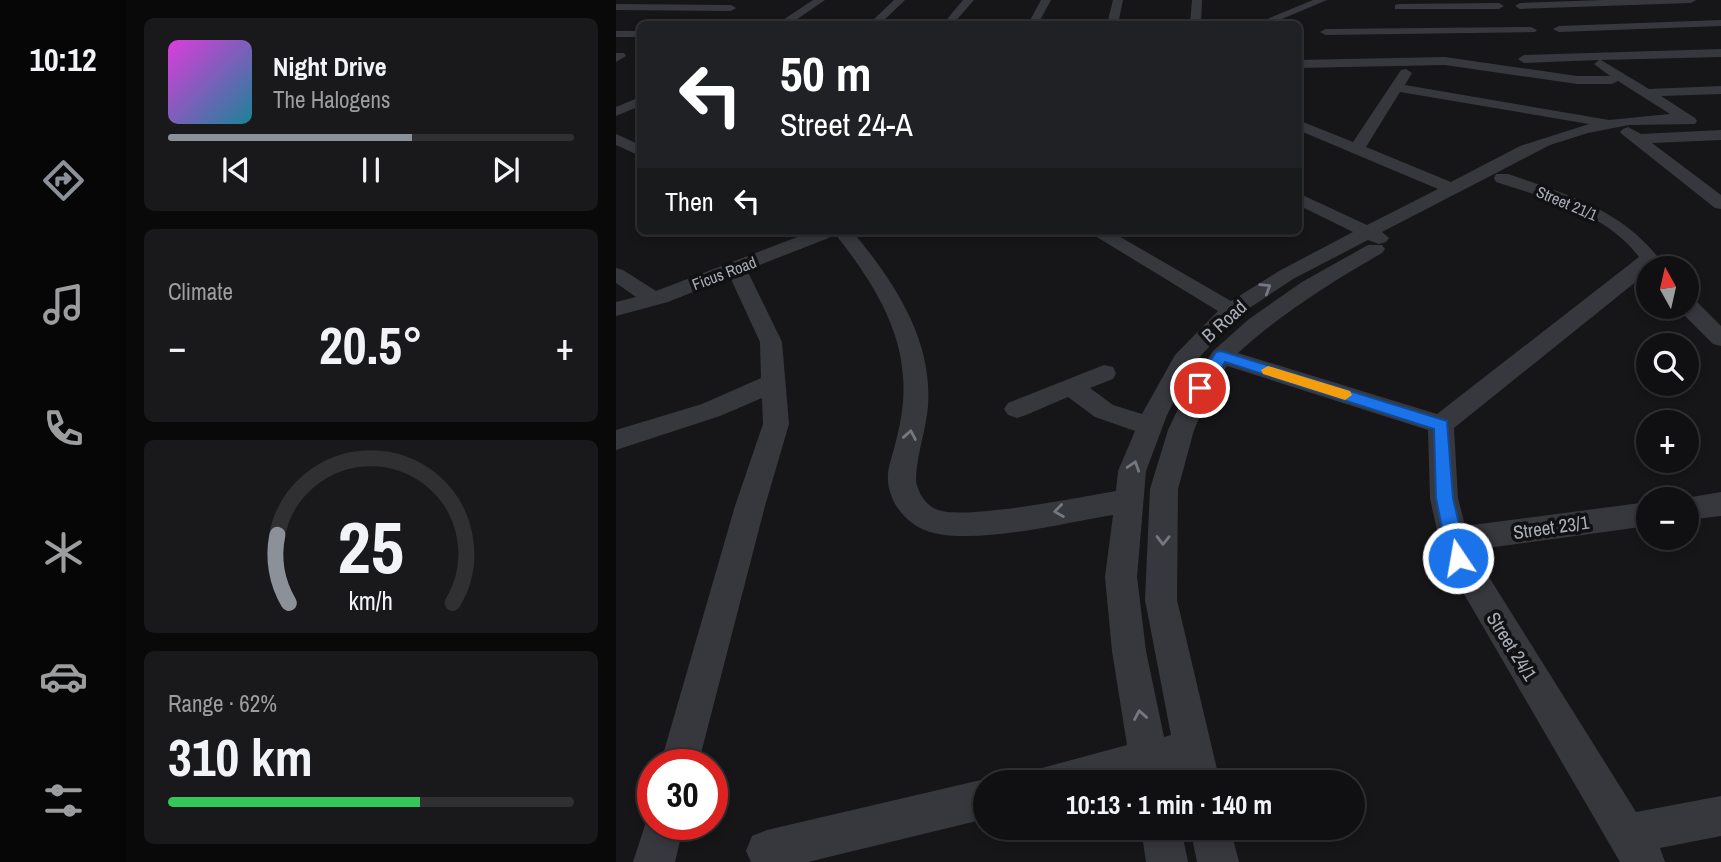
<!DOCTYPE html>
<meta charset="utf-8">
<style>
:root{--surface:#101012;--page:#19191b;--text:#f1f3f6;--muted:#9c9d9f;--line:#303032;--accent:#8c9099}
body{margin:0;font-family:"Archivo Narrow",sans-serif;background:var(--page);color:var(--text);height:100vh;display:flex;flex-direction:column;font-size:26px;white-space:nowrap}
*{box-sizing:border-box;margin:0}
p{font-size:23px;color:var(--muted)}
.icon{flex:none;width:38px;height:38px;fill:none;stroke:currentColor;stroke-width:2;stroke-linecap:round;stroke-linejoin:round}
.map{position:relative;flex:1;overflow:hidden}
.drawer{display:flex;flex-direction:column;gap:18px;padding:18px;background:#09090a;width:490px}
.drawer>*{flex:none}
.banner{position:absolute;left:21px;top:21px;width:665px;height:214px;border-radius:10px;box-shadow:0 4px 10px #0003,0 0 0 2px var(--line);background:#202124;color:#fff;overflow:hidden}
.needle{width:46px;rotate:352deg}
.fabs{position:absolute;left:1020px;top:256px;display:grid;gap:14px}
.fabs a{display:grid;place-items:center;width:63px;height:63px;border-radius:50%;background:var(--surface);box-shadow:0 4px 10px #0003,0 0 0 2px var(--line);font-size:35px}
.speed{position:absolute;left:21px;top:749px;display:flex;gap:14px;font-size:35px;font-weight:700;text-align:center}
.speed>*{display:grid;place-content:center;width:91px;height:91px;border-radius:50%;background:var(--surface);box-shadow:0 4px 10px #0003,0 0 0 2px var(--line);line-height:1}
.speed .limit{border:10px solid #d22;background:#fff;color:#111}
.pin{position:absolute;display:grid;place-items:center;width:60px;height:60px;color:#fff;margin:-30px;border:4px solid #fff;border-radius:50%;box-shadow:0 2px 7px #0007}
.me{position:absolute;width:77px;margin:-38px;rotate:348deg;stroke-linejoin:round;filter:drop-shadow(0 0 5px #0008)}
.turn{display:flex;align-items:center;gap:24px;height:147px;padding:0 28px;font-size:32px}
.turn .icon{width:91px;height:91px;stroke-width:2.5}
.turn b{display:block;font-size:49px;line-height:60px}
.then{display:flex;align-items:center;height:66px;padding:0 28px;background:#0003;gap:14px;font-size:26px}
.big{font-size:52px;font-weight:700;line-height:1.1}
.drawer .card{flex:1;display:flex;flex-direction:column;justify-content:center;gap:10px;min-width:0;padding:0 24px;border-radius:10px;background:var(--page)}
.drawer .dial{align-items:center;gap:0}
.dial svg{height:182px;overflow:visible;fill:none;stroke:var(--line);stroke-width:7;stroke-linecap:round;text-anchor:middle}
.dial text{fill:var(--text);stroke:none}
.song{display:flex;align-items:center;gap:21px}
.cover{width:84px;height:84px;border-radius:10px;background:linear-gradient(135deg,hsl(300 70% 55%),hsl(190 70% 35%))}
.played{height:7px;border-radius:4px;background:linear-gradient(90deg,var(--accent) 60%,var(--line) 60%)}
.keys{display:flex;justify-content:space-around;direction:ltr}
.heat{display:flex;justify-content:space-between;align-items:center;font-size:38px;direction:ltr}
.charge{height:10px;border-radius:5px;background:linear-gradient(90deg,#34c759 62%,var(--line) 0)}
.trip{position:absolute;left:357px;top:770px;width:392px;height:70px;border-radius:35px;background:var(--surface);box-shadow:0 4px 10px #0003,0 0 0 2px var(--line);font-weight:700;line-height:70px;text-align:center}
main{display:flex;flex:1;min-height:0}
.dock{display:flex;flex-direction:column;width:126px;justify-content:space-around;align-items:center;background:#060607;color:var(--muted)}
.dock .icon{width:49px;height:49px}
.dock .active{color:var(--accent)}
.dock b{font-size:32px;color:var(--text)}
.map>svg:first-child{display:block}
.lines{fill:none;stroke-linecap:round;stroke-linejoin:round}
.minor{fill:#37383d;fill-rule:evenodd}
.oneway{stroke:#757881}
.route{fill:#1a73e8;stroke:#114b97;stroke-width:2}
.slow{fill:#f59e0b}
.labels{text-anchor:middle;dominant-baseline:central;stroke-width:7;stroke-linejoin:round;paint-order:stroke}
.far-street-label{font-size:16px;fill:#a8adb8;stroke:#111113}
.street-label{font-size:19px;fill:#a8adb8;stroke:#111113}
</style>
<main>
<nav class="dock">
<b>10:12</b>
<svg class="icon active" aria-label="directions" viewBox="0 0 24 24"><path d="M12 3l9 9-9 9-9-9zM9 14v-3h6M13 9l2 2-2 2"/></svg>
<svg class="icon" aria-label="music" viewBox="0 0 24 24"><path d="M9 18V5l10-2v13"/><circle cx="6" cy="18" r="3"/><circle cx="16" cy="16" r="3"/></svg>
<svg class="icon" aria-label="phone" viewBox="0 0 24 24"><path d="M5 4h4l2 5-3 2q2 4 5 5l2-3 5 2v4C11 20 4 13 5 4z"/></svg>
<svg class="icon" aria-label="climate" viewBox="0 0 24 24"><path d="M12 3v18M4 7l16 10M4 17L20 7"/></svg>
<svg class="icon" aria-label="car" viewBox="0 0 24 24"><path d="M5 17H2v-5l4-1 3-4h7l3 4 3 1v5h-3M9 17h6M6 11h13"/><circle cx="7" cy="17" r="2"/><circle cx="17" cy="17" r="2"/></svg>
<svg class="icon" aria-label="filters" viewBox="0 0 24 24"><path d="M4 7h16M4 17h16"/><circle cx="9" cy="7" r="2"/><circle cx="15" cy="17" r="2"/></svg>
</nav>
<section class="drawer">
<div class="card">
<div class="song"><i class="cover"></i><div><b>Night Drive</b><p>The Halogens</p></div></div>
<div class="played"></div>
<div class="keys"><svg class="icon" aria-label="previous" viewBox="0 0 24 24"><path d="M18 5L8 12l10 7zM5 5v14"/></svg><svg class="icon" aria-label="pause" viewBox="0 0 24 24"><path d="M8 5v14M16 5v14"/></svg><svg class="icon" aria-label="next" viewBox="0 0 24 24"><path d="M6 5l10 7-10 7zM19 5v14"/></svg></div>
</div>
<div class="card"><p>Climate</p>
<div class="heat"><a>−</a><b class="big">20.5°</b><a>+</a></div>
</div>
<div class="card dial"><svg viewBox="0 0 100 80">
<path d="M14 69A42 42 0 1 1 86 69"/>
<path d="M14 69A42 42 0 0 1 9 39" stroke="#8c9099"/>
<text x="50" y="56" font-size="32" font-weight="700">25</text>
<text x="50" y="72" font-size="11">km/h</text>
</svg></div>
<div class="card"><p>Range · 62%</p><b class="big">310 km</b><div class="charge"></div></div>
</section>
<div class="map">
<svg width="1105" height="862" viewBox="0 0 1105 862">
<rect width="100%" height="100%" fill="#161618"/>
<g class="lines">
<g class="minor">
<path d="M 197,0 L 209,0 L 174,24 L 161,24 Z"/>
<path d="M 278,0 L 289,0 L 264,24 L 253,24 Z"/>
<path d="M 347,0 L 358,0 L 337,24 L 327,24 Z"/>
<path d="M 425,0 L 435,0 L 422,24 L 412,24 Z"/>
<path d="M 497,0 L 507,0 L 502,24 L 491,24 Z"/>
<path d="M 576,0 L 586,0 L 585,24 L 574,24 Z"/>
<path d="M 697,0 L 711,0 L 654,24 L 639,24 Z"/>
<path d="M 987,0 L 1080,0 L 1075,3 L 904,9 L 899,6 L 904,3 Z"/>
<path d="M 0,4 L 115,5 L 120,8 L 115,11 L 0,10 Z"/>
<path d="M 783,4 L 883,3 L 888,6 L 883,9 L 779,9 L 779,5 Z"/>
<path d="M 1105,20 L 1105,26 L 943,32 L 937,29 L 943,26 Z"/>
<path d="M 915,27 L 921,30 L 919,32 L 710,35 L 704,32 L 710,29 Z"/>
<rect x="0" y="31" width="24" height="6"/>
<path d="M 1105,49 L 1105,57 L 985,60 L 1033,89 L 1105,86 L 1105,94 L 1045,96 L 1079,118 L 1081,121 L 1079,124 L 1013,125 L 972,133 L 934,145 L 766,232 L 773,238 L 770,242 L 763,244 L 752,240 L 677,279 L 623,315 L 577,364 L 551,415 L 530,471 L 521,577 L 530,651 L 548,737 L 555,735 L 529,600 L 534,489 L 552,430 L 572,388 L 597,351 L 633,319 L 686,282 L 752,245 L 766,245 L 769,249 L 766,253 C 714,283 666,313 622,353 L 821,414 L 1023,257 C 991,213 929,198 880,182 L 878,178 L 880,174 L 892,174 C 956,196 1011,211 1050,268 L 1032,268 L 1032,272 L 838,428 L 842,498 L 849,526 L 1032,502 L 1032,526 L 856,550 L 1020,812 L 1105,796 L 1105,836 L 1044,848 L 1049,862 L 1004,862 L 827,558 L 814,498 L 812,430 L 611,366 L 596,389 L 578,430 L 562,489 L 561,600 L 604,782 L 564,782 L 562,772 L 555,773 L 557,782 L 420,782 L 426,768 L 511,745 L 496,651 L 489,577 L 497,515 C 448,523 365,544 318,533 C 294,528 274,506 272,481 C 271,469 276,457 279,445 C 285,423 289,399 287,377 C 284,323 252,276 220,235 L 131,270 L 166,342 L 173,424 L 149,506 L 82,765 L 44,765 L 119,506 L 147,424 L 146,398 L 104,416 L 0,450 L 0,430 L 86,404 L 145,378 L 144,342 L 114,277 L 52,302 L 0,316 L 0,302 L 20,297 L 0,283 L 0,268 L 7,270 L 40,291 L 197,231 L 236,231 C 277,280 317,339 312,406 C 310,431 300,456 300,481 C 302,493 310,506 322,510 C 350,520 465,497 500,491 L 502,471 L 519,431 L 479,417 L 452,397 L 410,415 L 401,418 L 392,415 L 388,409 L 392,403 L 488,365 L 497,367 L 500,373 L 497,379 L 474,388 L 497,405 L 526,414 L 559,355 L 602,311 L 471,231 L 494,231 L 615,301 L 663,271 L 737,232 L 682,205 L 682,193 L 751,225 L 822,189 L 682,130 L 682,120 L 737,142 L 785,70 L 790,69 L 796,73 L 789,85 L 993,120 L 1054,114 L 1002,81 L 996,84 L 961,84 L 829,65 L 682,68 L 682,60 L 829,57 L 961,76 L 994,76 L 978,64 L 983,60 L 908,63 L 902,59 L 908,55 ZM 784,92 L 973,124 L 904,146 L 835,182 L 750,147 Z"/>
<path d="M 0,53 L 8,53 L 10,56 L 0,62 Z"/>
<path d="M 24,97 L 24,106 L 0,116 L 0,107 Z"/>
<path d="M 1012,127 L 1025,134 L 1105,130 L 1105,140 L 1036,143 L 1105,195 L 1105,209 L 1099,208 L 1007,135 L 1004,132 L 1007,129 Z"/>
<path d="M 0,134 L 24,145 L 24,156 L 0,145 Z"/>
<path d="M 1071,299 L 1079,300 L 1105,326 L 1105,346 L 1097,344 L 1063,310 L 1061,306 L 1071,306 Z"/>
<path d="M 1105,492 L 1105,516 L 1071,520 L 1071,499 L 1064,499 Z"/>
<path d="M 369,779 L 377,782 L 369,782 L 369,819 L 192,862 L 135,862 L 130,851 L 136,836 L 151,830 Z"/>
<path d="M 37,808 L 37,824 L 68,824 L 59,862 L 17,862 L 34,810 Z"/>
<path d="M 525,828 L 565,828 L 572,862 L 530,862 Z"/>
<path d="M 574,828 L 614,828 L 623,862 L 581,862 Z"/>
</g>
</g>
<defs><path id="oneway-chevron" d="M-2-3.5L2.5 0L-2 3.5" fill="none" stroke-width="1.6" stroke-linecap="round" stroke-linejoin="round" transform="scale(1.75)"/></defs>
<g class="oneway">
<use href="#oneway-chevron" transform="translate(650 288) rotate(-32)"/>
<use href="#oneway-chevron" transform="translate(294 435) rotate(-80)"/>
<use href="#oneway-chevron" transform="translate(518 466) rotate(-72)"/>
<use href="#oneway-chevron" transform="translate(443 511) rotate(172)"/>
<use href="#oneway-chevron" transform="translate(547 540) rotate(91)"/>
<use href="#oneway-chevron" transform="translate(524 715) rotate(-100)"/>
</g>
<path class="route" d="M 605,351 L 831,421 L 837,498 L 851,558 L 848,563 L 842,566 L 835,563 L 832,558 L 820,498 L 818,429 L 609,362 L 589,392 L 579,392 L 577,388 L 579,384 L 600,352 Z"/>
<path class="slow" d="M 652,366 L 734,391 L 736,395 L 729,400 L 647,374 L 645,370 Z"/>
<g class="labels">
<g class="far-street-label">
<text transform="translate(951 203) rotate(23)">Street 21/1</text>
<text transform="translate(108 273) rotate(-21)">Ficus Road</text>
</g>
<g class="street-label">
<text transform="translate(608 321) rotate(-42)">B Road</text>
<text transform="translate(935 527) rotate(-8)">Street 23/1</text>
<text transform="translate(896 646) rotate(58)">Street 24/1</text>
</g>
</g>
</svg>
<div class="fabs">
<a><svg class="needle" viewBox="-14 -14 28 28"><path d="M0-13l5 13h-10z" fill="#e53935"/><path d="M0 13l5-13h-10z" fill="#9c9d9f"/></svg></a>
<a><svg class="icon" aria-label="search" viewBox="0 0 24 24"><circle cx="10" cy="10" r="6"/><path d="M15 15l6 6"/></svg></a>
<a>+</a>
<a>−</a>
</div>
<div class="speed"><div class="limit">30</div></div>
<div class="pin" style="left:584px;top:388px;background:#d93025"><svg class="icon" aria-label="arrive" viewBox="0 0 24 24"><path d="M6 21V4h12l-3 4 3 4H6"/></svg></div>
<svg class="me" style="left:842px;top:558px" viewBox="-20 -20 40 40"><circle r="17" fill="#1a73e8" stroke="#fff" stroke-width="3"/><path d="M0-11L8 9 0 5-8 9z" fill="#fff"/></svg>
<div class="trip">10:13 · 1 min · 140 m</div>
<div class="banner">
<div class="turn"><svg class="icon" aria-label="left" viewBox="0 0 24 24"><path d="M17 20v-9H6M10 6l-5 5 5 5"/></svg><div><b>50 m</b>Street 24-A</div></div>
<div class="then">Then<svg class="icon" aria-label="left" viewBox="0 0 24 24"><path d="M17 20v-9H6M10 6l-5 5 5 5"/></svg></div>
</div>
</div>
</main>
